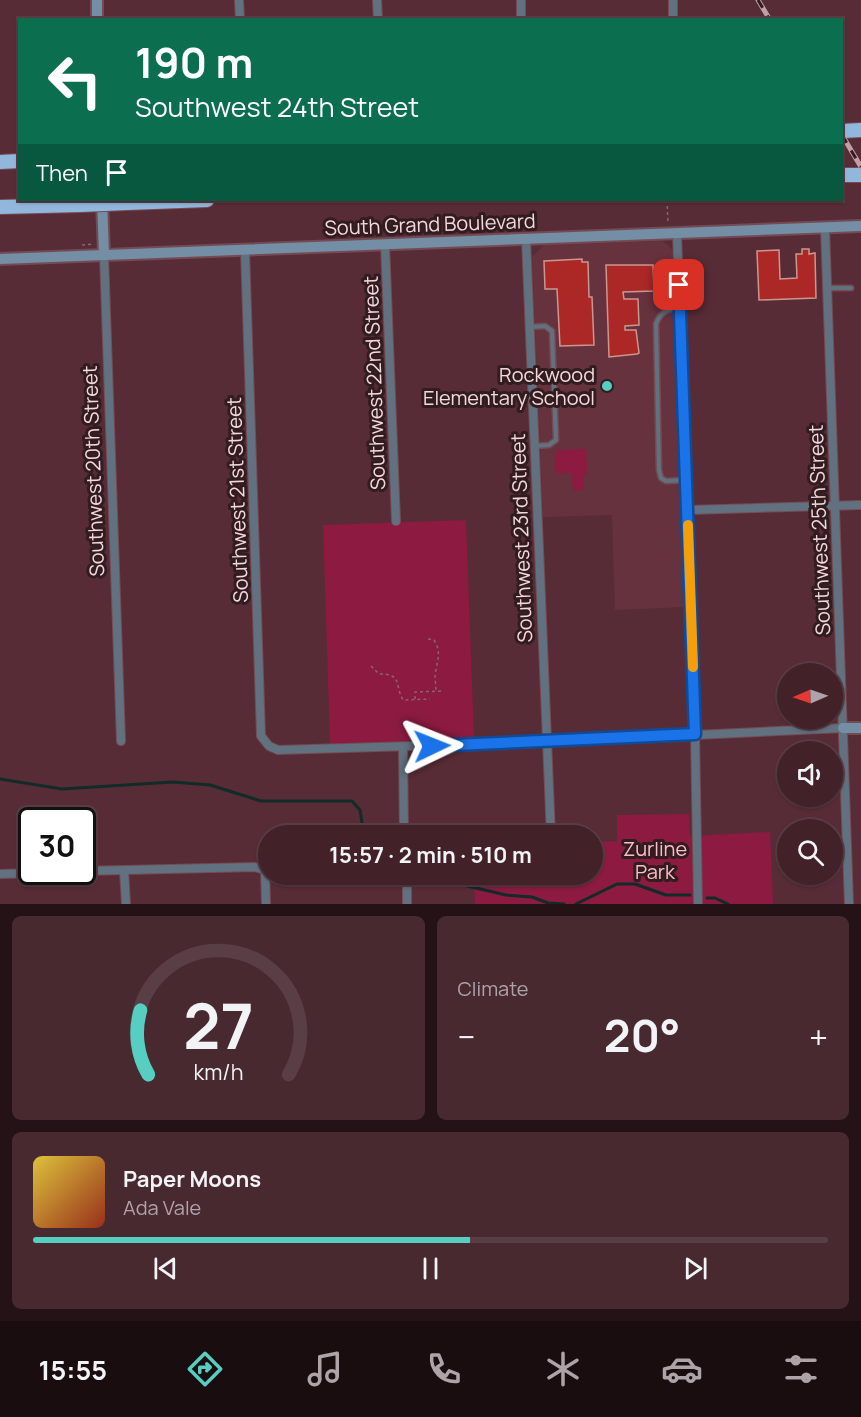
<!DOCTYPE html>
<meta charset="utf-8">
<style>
:root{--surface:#422128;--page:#492930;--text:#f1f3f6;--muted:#aea3a8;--line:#5a3e45;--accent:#57cec2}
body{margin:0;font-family:Manrope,sans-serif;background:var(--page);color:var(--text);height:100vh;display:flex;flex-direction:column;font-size:22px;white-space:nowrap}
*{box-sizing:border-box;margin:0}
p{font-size:20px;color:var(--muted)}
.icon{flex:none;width:33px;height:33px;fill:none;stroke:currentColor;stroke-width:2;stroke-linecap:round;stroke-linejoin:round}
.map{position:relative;height:904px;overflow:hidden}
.details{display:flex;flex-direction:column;gap:12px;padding:12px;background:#241216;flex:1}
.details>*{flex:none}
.guide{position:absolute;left:18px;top:18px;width:825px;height:183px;border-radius:0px;box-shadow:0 2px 4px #0004,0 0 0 2px var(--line);background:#0b6e4f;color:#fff;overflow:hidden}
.needle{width:39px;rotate:268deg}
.tools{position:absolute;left:777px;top:663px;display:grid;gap:12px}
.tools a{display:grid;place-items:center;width:66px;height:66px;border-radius:50%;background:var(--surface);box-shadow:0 2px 4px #0004,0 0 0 2px var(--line);font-size:30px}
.speed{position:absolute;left:18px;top:807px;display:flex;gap:12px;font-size:30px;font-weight:700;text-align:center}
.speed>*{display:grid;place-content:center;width:78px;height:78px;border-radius:50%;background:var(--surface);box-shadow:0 2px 4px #0004,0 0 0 2px var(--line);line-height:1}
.speed .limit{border:3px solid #111;border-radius:9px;background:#fff;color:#111}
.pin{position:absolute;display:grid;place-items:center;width:51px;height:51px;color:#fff;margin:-26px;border-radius:12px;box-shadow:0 3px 9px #0006}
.me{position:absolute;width:66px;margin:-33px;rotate:88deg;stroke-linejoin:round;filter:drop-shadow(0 0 4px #0008)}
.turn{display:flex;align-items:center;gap:21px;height:126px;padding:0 18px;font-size:27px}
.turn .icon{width:78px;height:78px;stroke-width:2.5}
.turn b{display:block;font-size:42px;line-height:51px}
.then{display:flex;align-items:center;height:57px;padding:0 18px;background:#0003;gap:12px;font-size:22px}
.big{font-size:45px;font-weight:700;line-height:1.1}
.details .tile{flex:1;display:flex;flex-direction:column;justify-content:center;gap:9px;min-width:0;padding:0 21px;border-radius:9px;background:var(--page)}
.details .dial{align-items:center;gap:0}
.dial svg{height:156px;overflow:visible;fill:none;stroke:var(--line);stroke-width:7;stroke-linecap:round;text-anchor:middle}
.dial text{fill:var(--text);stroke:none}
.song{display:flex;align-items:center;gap:18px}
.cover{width:72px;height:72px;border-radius:9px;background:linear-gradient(135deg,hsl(50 70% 55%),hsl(10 70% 35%))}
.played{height:6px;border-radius:3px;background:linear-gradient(90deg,var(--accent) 55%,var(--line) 55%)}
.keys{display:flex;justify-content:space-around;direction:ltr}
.heat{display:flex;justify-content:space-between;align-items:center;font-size:33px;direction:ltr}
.details .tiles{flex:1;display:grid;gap:12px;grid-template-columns:1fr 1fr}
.tile:last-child{grid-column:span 2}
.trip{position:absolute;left:258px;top:825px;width:345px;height:60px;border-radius:30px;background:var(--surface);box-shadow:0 2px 4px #0004,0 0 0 2px var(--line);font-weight:700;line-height:60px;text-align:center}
.tabs{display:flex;height:96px;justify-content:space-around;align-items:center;background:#1a0d10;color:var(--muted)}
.tabs .icon{width:42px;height:42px}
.tabs .current{color:var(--accent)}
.tabs b{font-size:27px;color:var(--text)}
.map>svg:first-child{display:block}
.built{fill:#66323e}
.green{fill:#8c1a41}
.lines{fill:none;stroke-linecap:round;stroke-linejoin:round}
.stream{stroke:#102b28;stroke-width:3}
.building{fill:#ac2827;stroke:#cc968f;stroke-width:1.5}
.lane-casing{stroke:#744b54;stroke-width:7}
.street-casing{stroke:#744b54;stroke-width:10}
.secondary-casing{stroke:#744b54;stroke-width:14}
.highway-casing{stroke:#744b54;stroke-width:16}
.path{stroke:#8b646c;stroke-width:1.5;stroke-dasharray:3 3;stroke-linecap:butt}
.lane{stroke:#61717f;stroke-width:4}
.street{stroke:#61717f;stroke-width:8}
.secondary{stroke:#748ea5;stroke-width:10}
.highway{stroke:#91b8dc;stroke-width:14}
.rail-casing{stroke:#c19fa5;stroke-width:5}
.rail{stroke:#311c20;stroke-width:3;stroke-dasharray:9;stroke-linecap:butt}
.highway-bridge-casing{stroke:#744b54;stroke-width:16;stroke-linecap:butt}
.highway-bridge{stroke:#91b8dc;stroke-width:14}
.route-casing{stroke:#114b97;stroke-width:15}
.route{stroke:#1a73e8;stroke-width:10}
.slow{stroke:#f59e0b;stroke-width:10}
.poi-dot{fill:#57cec2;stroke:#311c20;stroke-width:2}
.labels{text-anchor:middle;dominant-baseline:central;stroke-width:6;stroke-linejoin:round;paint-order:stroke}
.street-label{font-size:20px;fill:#f5d8dc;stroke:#311c20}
.poi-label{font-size:20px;fill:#f5d8dc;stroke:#311c20;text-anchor:end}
.park-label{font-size:20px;fill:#ffbbc8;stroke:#311c20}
</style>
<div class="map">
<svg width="861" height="904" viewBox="0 0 861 904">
<rect width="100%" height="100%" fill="#582c36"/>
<path class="built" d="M 662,241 L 669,246 L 673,251 L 684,607 L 615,610 L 612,515 L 543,517 L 532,257 L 544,245 Z"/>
<g class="green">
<path d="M 586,449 L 587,474 L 583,475 L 584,490 L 573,491 L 572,473 L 555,473 L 555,450 Z"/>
<path d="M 466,520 L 474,739 L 330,744 L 323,525 Z"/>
<path d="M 689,814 L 690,836 L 770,832 L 773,904 L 475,904 L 474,875 L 592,874 L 593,842 L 617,841 L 617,815 Z"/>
</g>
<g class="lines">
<g class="stream">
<path d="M 0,779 L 62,789 L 173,782 L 210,785 L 261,801 L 352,801 L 360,810 L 364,836"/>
<path d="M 416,874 L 506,895 L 532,897 L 548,903 L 564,904"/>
<path d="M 707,898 L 715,898 L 728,904"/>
<path d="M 576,904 L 617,884 L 635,884 L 666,895 L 690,895"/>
</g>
</g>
<g class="building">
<path d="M 802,249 L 809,249 L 809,254 L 815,253 L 816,298 L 759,300 L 757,251 L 779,250 L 780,279 L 797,278 L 796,254 L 802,254 Z"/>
<path d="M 582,259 L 582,262 L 588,262 L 589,297 L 592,297 L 594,345 L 560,346 L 557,289 L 545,289 L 544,261 Z"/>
<path d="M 606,265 L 653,265 L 654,291 L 623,292 L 624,299 L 638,299 L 639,325 L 625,326 L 625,330 L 636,330 L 639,353 L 637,354 L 609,357 Z"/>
</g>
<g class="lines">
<defs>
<g id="lane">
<path d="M 828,288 L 851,288"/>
<path d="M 680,306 C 668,310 660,312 656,324 L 659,470 L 661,478 L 666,481 L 686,480"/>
<path d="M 531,327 L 545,326 L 552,331 L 556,440 L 549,445 L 535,446"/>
</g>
<g id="street">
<path d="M 239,0 L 240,20"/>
<path d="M 377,0 L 378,20"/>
<path d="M 521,0 L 521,20"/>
<path d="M 673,0 L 673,20"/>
<path d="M 825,228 L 849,904"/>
<path d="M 677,234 L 695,734 L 698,904"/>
<path d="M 526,239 L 551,836"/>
<path d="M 385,244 L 396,521"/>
<path d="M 245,250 L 261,736 L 269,746 L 278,750 L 547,742 L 843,728"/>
<path d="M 104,255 L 121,741"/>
<path d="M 688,510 L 861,505"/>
<path d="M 403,747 L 404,836"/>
<path d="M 124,870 L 126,904"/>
<path d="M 82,871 L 255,867 L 265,870 L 266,904"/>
<path d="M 0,874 L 77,872"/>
<path d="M 407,874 L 407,904"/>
</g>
<g id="secondary">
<path d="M 97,0 L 97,20"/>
<path d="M 102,200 L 104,255"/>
<path d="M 0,259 L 861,226"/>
<path d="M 843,728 L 861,728"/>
</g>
<g id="highway">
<path d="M 842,131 L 861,130"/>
<path d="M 0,162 L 20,161"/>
<path d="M 842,175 L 861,175"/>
<path d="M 127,203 L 207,200"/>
<path d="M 0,207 L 81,205"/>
</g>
</defs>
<use href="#lane" class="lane-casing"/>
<use href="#street" class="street-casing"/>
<use href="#secondary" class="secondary-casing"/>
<use href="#highway" class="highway-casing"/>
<g class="path">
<path d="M 667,200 L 668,223"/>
<path d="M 82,245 L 94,244"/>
<path d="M 428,639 L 434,640 C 441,651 438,658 436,670 C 434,677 436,684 436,691"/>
<path d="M 371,666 L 379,674 C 403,674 394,684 403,700 L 430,699"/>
<path d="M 415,699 L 415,692 L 444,691"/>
</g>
<use href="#lane" class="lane"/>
<use href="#street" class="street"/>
<use href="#secondary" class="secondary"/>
<use href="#highway" class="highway"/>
<defs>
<g id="rail">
<path d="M 758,0 L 770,20"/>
<path d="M 842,135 L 861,167"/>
</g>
</defs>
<use href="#rail" class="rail-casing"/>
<use href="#rail" class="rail"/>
<defs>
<path id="highway-bridge" d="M 81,205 L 127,203"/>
</defs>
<use href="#highway-bridge" class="highway-bridge-casing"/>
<use href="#highway-bridge" class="highway-bridge"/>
</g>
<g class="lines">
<defs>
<path id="route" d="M 432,746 L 695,734 L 679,285"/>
</defs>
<use href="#route" class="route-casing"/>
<use href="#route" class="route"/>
<path class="slow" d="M 688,525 L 693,667"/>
</g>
<circle class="poi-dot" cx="607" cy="386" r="6"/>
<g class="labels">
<g class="street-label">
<text transform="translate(430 224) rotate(-2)">South Grand Boulevard</text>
<text transform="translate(374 383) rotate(-92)">Southwest 22nd Street</text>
<text transform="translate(93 471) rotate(-92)">Southwest 20th Street</text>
<text transform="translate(237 500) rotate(-92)">Southwest 21st Street</text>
<text transform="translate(819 530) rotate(-92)">Southwest 25th Street</text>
<text transform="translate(521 538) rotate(-92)">Southwest 23rd Street</text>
</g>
<g class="poi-label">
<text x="595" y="374">Rockwood<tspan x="595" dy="23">Elementary School</tspan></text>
</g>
<g class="park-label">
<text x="655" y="848">Zurline<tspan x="655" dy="23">Park</tspan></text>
</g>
</g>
</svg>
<div class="tools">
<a><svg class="needle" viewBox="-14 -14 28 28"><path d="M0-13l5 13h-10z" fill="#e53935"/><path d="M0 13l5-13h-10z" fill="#aea3a8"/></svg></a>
<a><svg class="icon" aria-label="sound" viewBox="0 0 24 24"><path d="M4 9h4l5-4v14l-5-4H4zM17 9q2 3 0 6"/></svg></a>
<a><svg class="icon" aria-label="search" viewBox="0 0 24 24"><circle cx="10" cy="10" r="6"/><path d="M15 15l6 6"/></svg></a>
</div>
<div class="speed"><div class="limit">30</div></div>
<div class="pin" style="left:679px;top:285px;background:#d93025"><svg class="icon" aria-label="arrive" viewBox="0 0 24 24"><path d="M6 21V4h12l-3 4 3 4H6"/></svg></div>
<svg class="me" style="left:432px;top:746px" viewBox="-20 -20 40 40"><path d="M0-17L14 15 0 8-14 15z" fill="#1a73e8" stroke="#fff" stroke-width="4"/></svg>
<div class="trip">15:57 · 2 min · 510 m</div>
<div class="guide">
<div class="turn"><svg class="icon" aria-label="left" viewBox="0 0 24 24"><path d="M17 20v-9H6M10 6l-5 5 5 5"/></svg><div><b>190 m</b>Southwest 24th Street</div></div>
<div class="then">Then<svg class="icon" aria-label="arrive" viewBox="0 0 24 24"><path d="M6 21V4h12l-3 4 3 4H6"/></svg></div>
</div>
</div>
<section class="details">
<div class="tiles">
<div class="tile dial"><svg viewBox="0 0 100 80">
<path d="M14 69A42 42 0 1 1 86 69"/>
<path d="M14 69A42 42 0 0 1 10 36" stroke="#57cec2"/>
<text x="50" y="56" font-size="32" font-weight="700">27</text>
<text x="50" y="72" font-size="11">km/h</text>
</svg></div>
<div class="tile"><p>Climate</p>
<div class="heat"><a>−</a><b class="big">20°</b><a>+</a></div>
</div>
<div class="tile">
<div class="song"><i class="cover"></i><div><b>Paper Moons</b><p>Ada Vale</p></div></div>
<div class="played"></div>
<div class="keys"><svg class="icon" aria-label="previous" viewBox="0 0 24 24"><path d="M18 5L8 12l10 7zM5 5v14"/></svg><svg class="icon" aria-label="pause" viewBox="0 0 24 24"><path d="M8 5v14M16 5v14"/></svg><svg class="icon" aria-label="next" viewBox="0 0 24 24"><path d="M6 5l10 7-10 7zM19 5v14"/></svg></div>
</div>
</div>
</section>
<nav class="tabs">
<b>15:55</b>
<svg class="icon current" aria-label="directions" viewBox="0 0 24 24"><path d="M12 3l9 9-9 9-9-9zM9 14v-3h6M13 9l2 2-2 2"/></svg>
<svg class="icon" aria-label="music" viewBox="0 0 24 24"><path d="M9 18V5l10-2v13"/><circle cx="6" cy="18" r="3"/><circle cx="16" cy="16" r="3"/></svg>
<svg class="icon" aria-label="phone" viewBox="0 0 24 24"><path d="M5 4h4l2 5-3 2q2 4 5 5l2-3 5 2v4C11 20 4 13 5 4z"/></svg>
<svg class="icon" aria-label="climate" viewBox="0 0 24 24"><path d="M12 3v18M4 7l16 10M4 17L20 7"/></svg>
<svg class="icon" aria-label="car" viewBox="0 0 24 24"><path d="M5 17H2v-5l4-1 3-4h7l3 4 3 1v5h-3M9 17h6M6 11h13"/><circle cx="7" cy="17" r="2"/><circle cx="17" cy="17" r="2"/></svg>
<svg class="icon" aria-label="filters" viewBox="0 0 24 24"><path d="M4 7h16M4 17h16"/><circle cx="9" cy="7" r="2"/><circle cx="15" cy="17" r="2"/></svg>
</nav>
